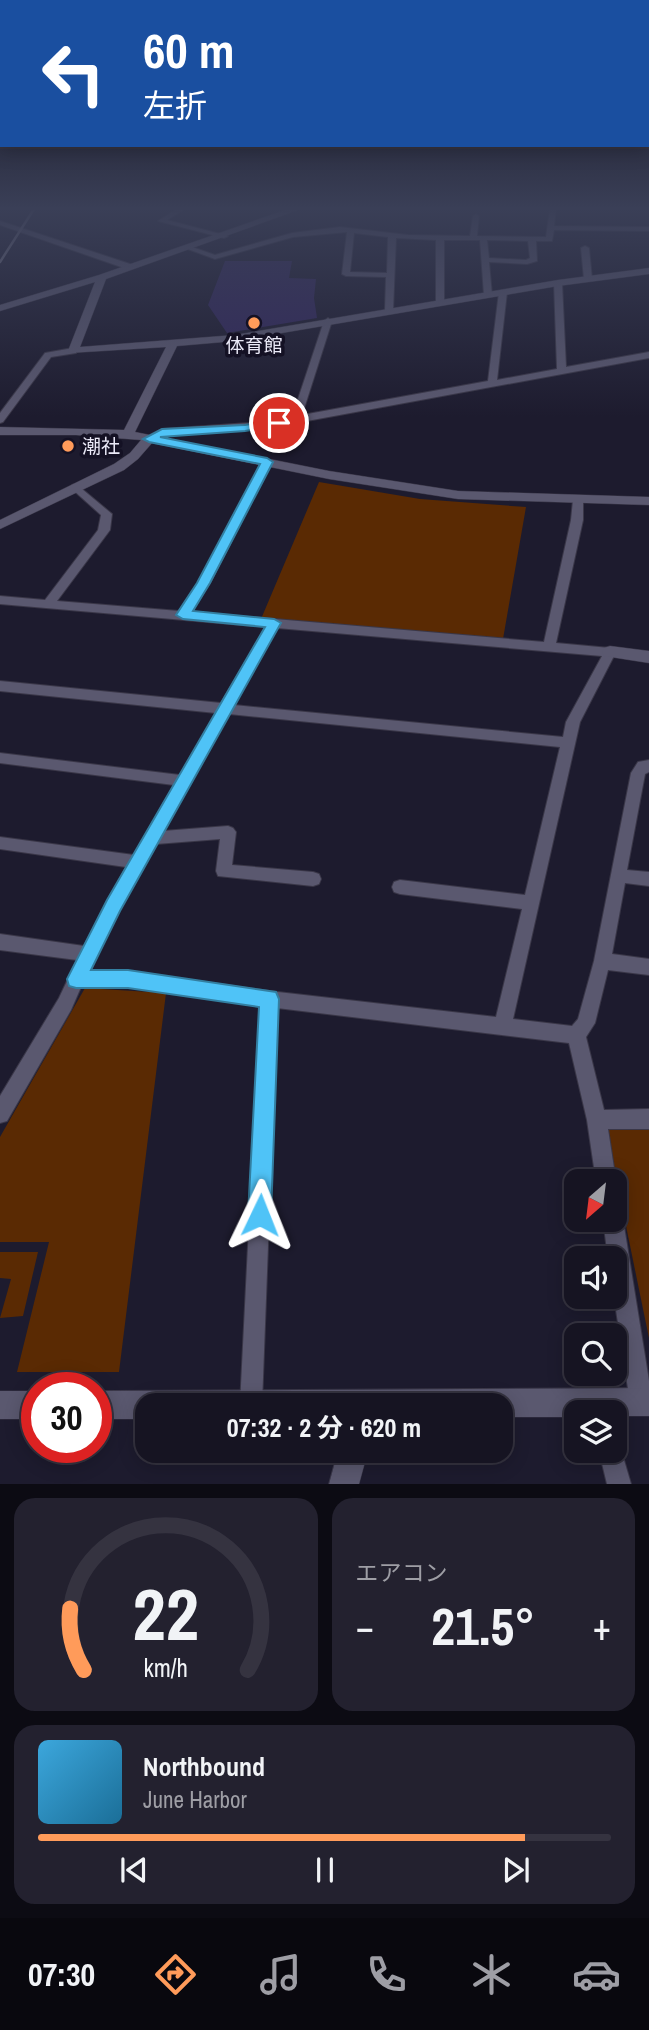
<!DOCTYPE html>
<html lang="ja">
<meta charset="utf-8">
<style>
:root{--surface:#161422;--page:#23212f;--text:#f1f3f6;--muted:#9e9ea5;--line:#353340;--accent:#ff9b5a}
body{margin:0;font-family:"Archivo Narrow","Noto Sans JP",sans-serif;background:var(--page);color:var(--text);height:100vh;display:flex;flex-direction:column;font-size:26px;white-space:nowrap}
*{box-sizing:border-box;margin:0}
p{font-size:23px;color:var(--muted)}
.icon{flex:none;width:38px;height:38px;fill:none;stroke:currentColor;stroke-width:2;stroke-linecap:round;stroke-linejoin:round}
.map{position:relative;height:1484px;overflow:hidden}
.drawer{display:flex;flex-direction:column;gap:14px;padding:14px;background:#0c0b13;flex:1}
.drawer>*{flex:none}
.guide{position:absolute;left:0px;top:0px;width:649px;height:147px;box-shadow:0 4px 18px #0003,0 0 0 2px var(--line);background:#1a4fa0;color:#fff;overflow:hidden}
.needle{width:46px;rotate:208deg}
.buttons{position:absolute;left:564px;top:1169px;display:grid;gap:14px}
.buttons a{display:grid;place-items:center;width:63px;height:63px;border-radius:14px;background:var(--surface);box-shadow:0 4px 18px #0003,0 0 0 2px var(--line);font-size:35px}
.speed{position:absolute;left:21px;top:1372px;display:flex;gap:14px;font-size:35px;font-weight:700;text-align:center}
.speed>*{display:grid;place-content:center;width:91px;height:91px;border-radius:50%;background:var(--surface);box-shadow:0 4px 18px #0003,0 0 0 2px var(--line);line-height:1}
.speed .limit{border:10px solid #d22;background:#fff;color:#111}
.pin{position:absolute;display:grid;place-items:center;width:60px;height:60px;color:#fff;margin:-30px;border:4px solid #fff;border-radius:50%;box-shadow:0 2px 7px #0007}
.me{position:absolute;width:77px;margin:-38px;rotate:2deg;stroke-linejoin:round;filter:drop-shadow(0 0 5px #0008)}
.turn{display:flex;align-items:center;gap:24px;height:147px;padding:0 28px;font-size:32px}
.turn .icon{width:91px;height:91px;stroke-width:2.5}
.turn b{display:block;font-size:49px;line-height:60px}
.big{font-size:52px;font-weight:700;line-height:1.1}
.drawer .widget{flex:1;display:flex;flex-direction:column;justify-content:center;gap:10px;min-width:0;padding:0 24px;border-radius:21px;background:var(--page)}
.drawer .dial{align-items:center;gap:0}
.dial svg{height:182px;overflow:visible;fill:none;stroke:var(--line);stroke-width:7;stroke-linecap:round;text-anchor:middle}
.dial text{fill:var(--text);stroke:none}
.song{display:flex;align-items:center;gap:21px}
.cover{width:84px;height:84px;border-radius:10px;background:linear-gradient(135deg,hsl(200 70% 55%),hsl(200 70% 35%))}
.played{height:7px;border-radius:4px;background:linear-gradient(90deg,var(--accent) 85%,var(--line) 85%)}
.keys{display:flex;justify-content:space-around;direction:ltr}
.heat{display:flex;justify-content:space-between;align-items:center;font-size:38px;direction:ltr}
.drawer .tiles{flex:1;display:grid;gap:14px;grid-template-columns:1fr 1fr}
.widget:last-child{grid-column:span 2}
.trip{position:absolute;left:135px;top:1393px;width:378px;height:70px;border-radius:21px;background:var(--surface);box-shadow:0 4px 18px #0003,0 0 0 2px var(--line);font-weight:700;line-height:70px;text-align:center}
.dock{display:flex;height:112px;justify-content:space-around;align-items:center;background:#09080e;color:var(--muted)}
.dock .icon{width:49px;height:49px}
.dock .active{color:var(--accent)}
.dock b{font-size:32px;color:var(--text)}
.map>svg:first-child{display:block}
.green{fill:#5a2a03}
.building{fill:#31265b}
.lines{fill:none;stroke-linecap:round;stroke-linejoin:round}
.minor-casing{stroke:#3a3748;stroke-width:2}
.tertiary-casing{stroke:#3a3748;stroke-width:1}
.minor{fill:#5a586f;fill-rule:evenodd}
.tertiary{fill:#5a586f;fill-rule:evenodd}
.rail{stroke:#7b7a8a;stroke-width:2.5}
.route{fill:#4fc3f7;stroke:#337fa1;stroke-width:2}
.poi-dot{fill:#ff9b5a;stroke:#141124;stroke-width:2.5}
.labels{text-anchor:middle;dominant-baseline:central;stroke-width:7;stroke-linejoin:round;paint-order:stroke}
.far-poi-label{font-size:19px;fill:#ebeaf8;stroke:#141124}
</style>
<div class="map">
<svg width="649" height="1484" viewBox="0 0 649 1484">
<rect width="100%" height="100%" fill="#1d1b2e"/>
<g class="green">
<path d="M 319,482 L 420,499 L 526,507 L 503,639 L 261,619 Z"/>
<path d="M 85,988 L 166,993 L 119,1372 L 17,1372 L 49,1242 L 0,1242 L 0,1137 Z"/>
<path d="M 606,1128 L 649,1128 L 649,1338 L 643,1309 Z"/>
<path d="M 0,1252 L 38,1252 L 23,1316 L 0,1318 L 11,1279 L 0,1278 Z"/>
</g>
<path class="building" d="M 225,261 L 292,261 L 289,278 L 316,279 L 314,298 L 317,318 L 227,333 L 208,305 Z"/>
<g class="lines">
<defs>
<g id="minor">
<path d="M 177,209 L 185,209 L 167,220 L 228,236 L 224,238 L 158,221 Z"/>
<path d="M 550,209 L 556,209 L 554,226 L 649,227 L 649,231 L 554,230 L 552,241 L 536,241 L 537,261 L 527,264 L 489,262 L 492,295 L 488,297 L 484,295 L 480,240 L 444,240 L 444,303 L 440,305 L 436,303 L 436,240 L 396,238 L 393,311 L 389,313 L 385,311 L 386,277 L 346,276 L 342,274 L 347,232 L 293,237 L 215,259 L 185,248 L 189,246 L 215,255 L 292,233 L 340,227 L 408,235 L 470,236 L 473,216 L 476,214 L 479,216 L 477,236 L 546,237 ZM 354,233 L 388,237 L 387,273 L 350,272 ZM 487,240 L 528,241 L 530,258 L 526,260 L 489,258 Z"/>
<path d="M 0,221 L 133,265 L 134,267 L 127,269 L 0,225 Z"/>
<path d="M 585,246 L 589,248 L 592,279 L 588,281 L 584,279 L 581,248 Z"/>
<path d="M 558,281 L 562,283 L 566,367 L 649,352 L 649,358 L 296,423 L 263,428 L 164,435 L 149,441 L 144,438 L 162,429 L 263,422 L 292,417 L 324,321 L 328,318 L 332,321 L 302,415 L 488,381 L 499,292 L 503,290 L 507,292 L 497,380 L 557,369 L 554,283 Z"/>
<path d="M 73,348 L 76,349 L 76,353 L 51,357 L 3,422 L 0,423 L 0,413 L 45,353 Z"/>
<path d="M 267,459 L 272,462 L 210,583 L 191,612 L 544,642 L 571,520 L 573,500 L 578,497 L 583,500 L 583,520 L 556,643 L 610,648 L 616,652 L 580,722 L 513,1019 L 572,1026 L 578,1019 L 594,961 L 631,773 L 638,762 L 649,760 L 649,772 L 645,774 L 627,870 L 649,872 L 649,886 L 625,883 L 612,954 L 649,959 L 649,975 L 608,970 L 595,1023 L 586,1037 L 604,1110 L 649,1109 L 649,1129 L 608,1129 L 616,1181 L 614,1185 L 614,1181 L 596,1181 L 587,1120 L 569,1043 L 277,1008 L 262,1404 L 240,1405 L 260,1006 L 128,987 L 81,987 L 71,1010 L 7,1121 L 0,1123 L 0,1096 L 59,998 L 77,960 L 0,950 L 0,934 L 84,946 L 126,867 L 0,849 L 0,837 L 134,855 L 174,785 L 0,763 L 0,753 L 180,775 L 216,713 L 0,691 L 0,681 L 221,703 L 266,627 L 0,604 L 0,596 L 45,600 L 98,530 L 101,515 L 72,489 L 72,485 L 76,484 L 112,514 L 110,530 L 57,601 L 179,611 L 198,583 L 262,462 ZM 277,628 L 602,656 L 566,722 L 563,737 L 234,705 ZM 229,714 L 560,747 L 525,895 L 400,880 L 394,882 L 392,887 L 394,892 L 400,894 L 522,909 L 496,1017 L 269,991 L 128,971 L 89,971 L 119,910 L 156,844 L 220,839 L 216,871 L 218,876 L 313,886 L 319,884 L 321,879 L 319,874 L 313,872 L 232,865 L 236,832 L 233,828 L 228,826 L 163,831 Z"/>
<path d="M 614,1210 L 620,1213 L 623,1220 L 649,1381 L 649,1410 L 641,1413 L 633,1410 L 630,1402 L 614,1297 L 614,1258 L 608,1258 L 603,1220 L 614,1220 Z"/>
<path d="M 614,1441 L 619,1443 L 631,1484 L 607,1484 L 599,1451 L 614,1451 Z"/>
</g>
<g id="tertiary">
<path d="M 288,209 L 301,209 L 106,279 L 80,347 L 235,335 L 558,280 L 649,268 L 649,274 L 558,286 L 235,341 L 177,346 L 135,432 L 329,471 L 458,491 L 649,497 L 649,505 L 458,499 L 329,479 L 152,443 L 138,459 L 124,470 L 0,529 L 0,520 L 114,464 L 130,453 L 141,440 L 76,435 L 0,435 L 0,427 L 124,430 L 166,347 L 69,353 L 68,351 L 95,282 L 0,311 L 0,305 L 99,275 Z"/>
<path d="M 610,646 L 649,651 L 649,663 L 604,656 L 602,652 L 604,648 Z"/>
<path d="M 649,1388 L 649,1416 L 614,1416 L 614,1412 L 576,1412 L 576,1417 L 500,1417 L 500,1405 L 147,1405 L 147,1419 L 96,1419 L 96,1391 Z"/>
<rect x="0" y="1391" width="37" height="28"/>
<path d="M 338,1451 L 368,1451 L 359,1484 L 329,1484 Z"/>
</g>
</defs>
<use href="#minor" class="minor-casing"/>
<use href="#tertiary" class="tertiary-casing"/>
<use href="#minor" class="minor"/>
<use href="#tertiary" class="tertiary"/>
<path class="rail" d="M 0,262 L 34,209"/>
</g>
<linearGradient id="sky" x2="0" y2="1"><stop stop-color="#100f19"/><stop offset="0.5" stop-color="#3a3f57"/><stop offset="1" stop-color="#3a3f57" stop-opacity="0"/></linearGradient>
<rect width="649" height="417" fill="url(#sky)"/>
<path class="route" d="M 279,419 L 283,420 L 283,425 L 245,431 L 160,437 L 267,458 L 273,462 L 210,583 L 193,611 L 274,619 L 281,623 L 120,911 L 91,970 L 128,970 L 276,992 L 279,999 L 271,1215 L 268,1223 L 260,1227 L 252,1223 L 248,1215 L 259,1007 L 128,988 L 76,988 L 69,986 L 67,979 L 107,900 L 265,627 L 183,619 L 176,615 L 197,583 L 260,464 L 149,442 L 143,439 L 162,429 L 245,425 Z"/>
<g class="poi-dot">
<circle cx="254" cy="323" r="7"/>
<circle cx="68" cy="446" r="7"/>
</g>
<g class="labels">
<g class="far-poi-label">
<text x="254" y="345">体育館</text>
<text x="82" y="446" text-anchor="start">潮社</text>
</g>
</g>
</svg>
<div class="buttons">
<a><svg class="needle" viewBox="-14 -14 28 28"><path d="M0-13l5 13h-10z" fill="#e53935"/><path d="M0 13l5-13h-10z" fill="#9e9ea5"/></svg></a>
<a><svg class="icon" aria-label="sound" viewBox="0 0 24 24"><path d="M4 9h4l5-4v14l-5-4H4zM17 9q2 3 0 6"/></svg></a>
<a><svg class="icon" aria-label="search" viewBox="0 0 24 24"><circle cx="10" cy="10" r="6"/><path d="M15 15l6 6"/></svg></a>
<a><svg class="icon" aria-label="layers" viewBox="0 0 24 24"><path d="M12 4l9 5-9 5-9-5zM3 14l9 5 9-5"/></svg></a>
</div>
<div class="speed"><div class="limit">30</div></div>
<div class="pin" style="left:279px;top:423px;background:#d93025"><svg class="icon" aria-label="arrive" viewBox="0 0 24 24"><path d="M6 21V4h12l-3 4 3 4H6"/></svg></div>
<svg class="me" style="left:260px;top:1215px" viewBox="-20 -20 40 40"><path d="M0-17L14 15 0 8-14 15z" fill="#4fc3f7" stroke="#fff" stroke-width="4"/></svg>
<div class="trip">07:32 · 2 分 · 620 m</div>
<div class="guide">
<div class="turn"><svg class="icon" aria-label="left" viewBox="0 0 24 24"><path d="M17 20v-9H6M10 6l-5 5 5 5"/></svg><div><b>60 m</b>左折</div></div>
</div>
</div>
<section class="drawer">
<div class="tiles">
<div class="widget dial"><svg viewBox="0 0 100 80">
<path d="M14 69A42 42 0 1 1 86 69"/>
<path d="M14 69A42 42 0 0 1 8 42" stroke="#ff9b5a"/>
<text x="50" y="56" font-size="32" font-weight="700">22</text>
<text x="50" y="72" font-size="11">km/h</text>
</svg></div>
<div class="widget"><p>エアコン</p>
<div class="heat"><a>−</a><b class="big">21.5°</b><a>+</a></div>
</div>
<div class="widget">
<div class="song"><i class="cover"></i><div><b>Northbound</b><p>June Harbor</p></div></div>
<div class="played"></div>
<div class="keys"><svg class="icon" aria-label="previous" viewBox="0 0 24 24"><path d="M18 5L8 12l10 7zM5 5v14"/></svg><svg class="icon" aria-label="pause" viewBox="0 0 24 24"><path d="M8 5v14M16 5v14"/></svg><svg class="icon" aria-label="next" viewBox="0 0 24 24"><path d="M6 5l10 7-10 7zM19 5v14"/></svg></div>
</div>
</div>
</section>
<nav class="dock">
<b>07:30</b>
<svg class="icon active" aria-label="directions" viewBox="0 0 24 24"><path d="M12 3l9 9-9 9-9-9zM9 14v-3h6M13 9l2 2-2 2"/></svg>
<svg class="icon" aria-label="music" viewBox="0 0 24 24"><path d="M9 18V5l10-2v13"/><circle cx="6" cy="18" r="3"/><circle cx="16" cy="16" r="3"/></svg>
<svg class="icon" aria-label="phone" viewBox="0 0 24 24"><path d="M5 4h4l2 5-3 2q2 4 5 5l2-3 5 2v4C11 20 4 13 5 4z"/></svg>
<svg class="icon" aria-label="climate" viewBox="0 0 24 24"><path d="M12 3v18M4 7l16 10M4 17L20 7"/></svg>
<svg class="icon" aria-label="car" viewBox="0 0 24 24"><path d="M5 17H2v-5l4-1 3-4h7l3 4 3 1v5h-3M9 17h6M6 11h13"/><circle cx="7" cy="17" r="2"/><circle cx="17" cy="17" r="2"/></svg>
</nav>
